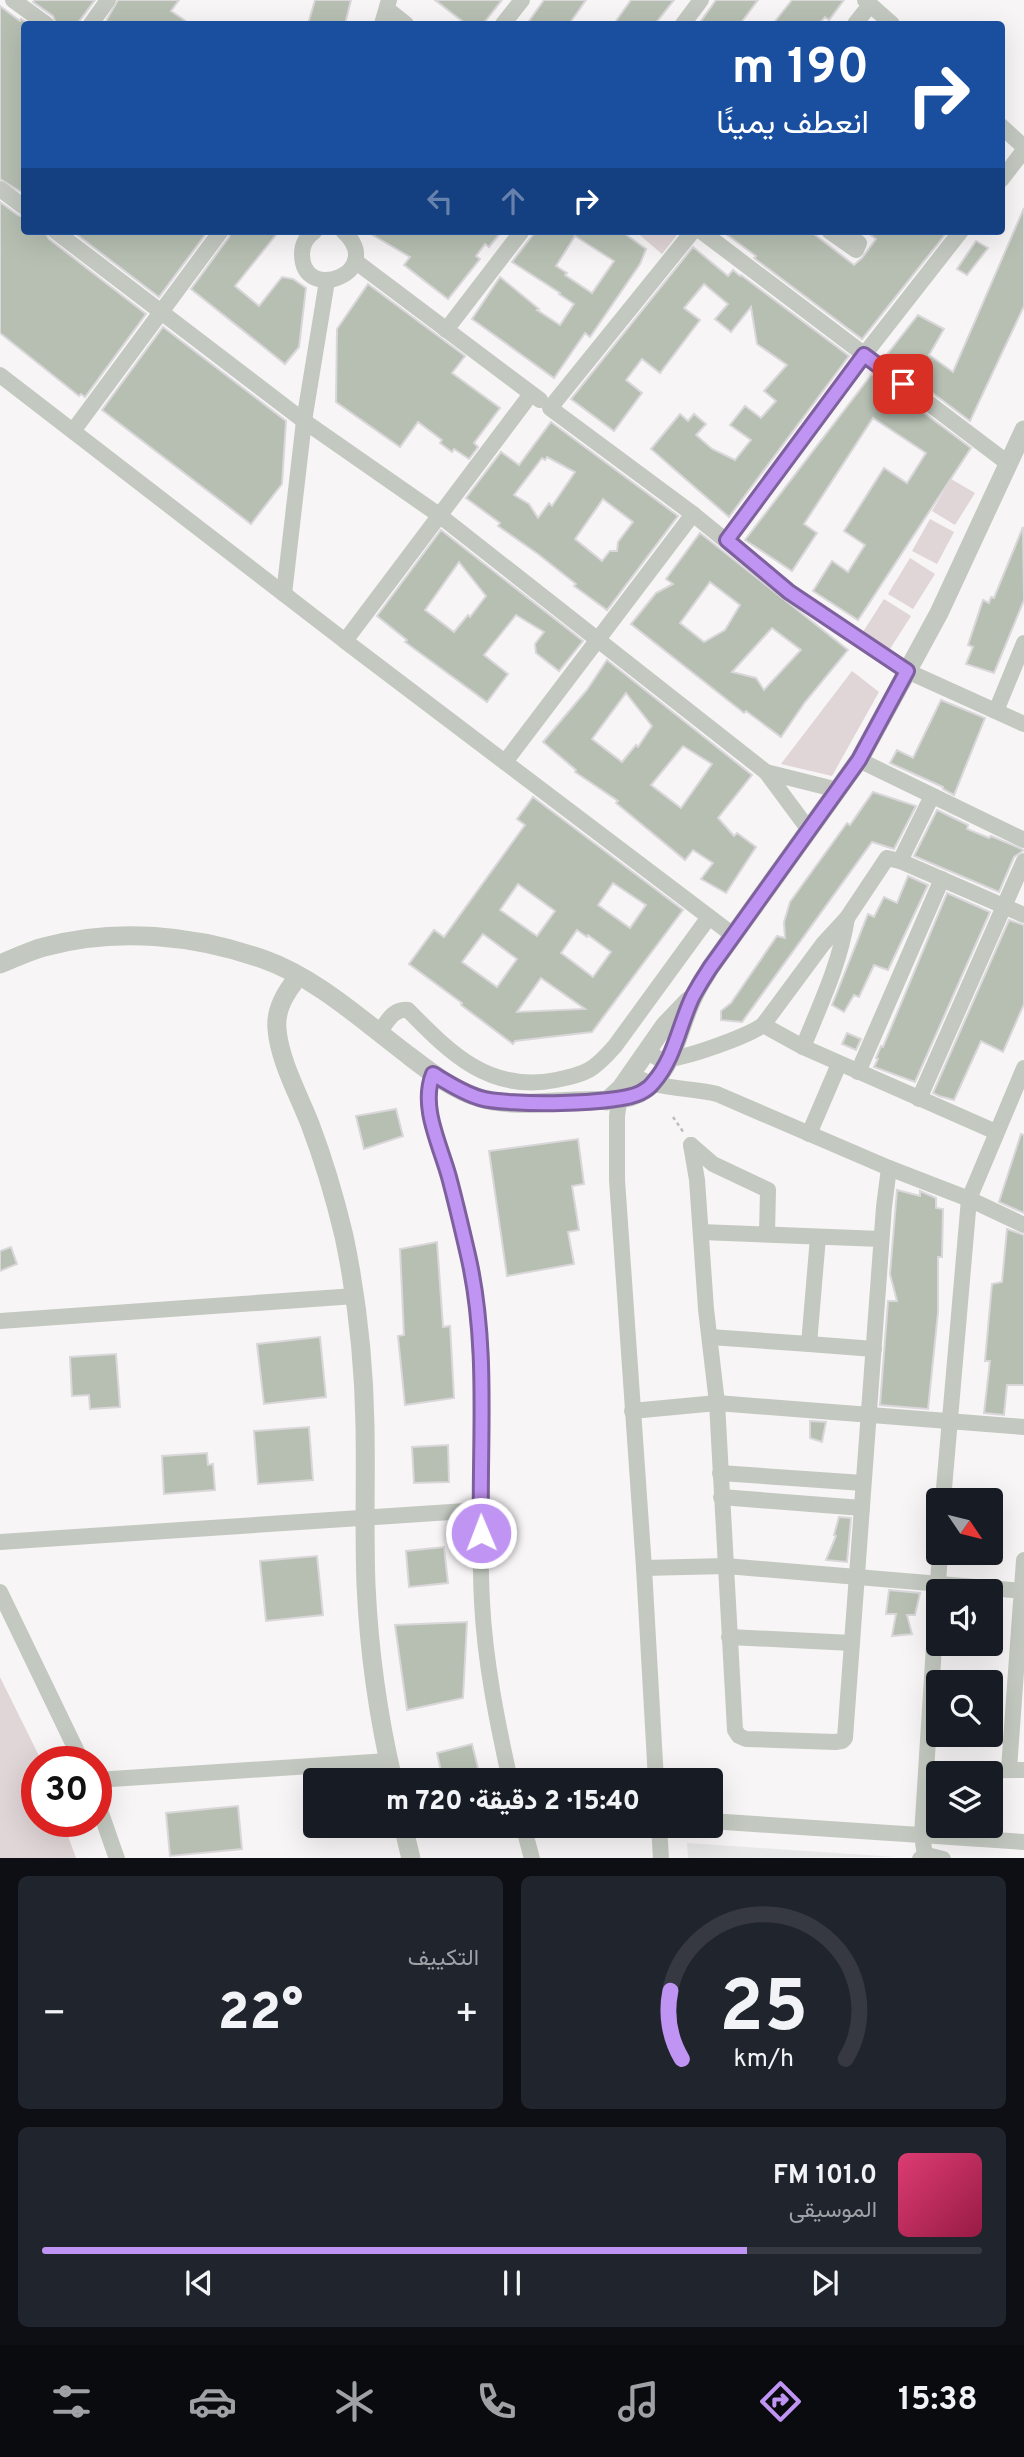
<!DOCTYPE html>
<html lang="ar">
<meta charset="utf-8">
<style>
:root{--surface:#171b24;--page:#20242c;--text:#f1f3f6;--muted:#9ea1a6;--line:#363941;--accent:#c094f2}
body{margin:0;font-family:Overpass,Vazirmatn,sans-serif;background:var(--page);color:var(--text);direction:rtl;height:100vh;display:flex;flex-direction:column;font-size:26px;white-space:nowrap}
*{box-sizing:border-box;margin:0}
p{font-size:23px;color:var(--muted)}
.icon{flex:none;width:38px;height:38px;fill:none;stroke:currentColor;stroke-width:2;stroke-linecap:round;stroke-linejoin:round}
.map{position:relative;height:1858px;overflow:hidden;direction:ltr}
.sheet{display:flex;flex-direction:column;gap:18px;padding:18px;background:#0d0f14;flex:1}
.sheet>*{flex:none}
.banner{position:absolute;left:21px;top:21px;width:984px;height:214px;border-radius:7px;box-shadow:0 7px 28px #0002;direction:rtl;background:#1a4fa0;color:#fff;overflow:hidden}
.needle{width:46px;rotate:125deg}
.fabs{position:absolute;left:926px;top:1488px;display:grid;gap:14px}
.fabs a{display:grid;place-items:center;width:77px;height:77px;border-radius:7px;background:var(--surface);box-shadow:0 7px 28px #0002;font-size:35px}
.speed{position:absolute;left:21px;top:1746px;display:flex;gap:14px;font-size:35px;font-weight:700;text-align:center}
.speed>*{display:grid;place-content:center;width:91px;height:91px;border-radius:50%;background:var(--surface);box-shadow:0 7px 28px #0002;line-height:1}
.speed .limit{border:10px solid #d22;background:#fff;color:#111}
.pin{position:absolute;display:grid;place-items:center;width:60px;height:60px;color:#fff;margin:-30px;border-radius:14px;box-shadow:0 4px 10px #0006}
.me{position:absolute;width:77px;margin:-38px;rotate:359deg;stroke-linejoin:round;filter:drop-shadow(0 0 5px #0008)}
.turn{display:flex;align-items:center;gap:24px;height:147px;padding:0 21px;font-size:32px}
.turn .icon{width:91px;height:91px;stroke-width:2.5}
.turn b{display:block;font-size:49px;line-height:60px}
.lanes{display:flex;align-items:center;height:66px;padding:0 21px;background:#0003;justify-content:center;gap:35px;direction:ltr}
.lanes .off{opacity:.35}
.big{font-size:52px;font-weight:800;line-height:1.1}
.sheet .tile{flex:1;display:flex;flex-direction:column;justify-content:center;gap:10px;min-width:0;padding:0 24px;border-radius:10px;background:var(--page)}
.sheet .dial{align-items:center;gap:0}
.dial svg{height:182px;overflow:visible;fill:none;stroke:var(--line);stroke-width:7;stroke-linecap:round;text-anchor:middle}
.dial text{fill:var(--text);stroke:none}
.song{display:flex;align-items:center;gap:21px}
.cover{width:84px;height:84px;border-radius:10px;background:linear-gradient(135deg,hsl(340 70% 55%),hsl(340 70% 35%))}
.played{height:7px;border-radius:4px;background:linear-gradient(90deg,var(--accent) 75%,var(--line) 75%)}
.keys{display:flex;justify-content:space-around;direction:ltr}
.heat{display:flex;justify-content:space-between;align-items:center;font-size:38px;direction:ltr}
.sheet .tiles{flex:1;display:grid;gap:18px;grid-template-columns:1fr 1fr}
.tile:last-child{grid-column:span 2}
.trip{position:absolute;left:303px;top:1768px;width:420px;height:70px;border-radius:7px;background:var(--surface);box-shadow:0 7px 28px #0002;font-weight:800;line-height:70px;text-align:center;direction:rtl}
.tabs{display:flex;height:112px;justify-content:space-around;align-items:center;background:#090b0e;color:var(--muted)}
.tabs .icon{width:49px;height:49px}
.tabs .on{color:var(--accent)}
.tabs b{font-size:32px;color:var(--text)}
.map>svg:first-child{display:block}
.built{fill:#e8e8e8}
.green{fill:#e0d5d7}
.building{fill:#b6bfb2;stroke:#d9d7d9;stroke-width:2;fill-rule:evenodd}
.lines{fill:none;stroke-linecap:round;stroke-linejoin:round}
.path{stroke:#babfb8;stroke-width:2.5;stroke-dasharray:3.5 3.5;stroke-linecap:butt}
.minor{stroke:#c3c9c0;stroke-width:16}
.tertiary{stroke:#c3c9c0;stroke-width:19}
.route-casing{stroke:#7d609d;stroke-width:18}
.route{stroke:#c094f2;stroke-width:12}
</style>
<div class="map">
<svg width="1024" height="1859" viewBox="0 0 1024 1859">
<rect width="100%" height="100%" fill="#f8f5f7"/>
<path class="built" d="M 687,1843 L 896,1857 L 688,1858 Z"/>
<g class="green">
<path d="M 635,231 L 680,231 L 662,254 Z"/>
<path d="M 951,479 L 975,493 L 955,525 L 932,511 Z"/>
<path d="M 930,519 L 954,532 L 937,564 L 912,551 Z"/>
<path d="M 910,558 L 935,574 L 913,609 L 888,594 Z"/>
<path d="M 884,599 L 911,616 L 888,652 L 861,635 Z"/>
<path d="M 852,671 L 879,692 L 832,776 L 781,764 Z"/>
<path d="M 0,1677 L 42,1762 L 37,1762 L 37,1822 L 63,1822 L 76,1858 L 0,1858 Z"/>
</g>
<g class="building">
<path d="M 35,0 L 95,0 L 77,24 L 56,24 L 53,16 L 33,2 Z"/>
<path d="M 118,0 L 179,0 L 171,11 L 190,24 L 107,24 L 105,23 Z"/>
<path d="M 315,0 L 351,0 L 345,24 L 308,24 Z"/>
<path d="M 435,0 L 502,0 L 483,24 L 466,24 Z"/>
<path d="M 544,0 L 586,0 L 569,24 L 527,24 Z"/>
<path d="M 631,0 L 674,0 L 655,24 L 614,24 Z"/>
<path d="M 716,0 L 758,0 L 740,24 L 699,24 Z"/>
<path d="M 792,0 L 844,0 L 829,20 L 825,17 L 819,24 L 773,24 Z"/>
<path d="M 0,6 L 20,21 L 21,19 L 29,24 L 24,24 L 24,194 L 0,179 Z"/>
<path d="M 0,202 L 18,215 L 24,217 L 24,231 L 45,231 L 49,239 L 146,314 L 85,397 L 81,394 L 79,396 L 0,333 Z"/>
<path d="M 1024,208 L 1024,306 L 970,421 L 885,357 L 918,315 L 944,329 L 929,355 L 953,372 Z"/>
<path d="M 72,231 L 208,231 L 159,297 Z"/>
<path d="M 231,231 L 279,231 L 235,286 L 259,306 L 282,277 L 293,279 L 306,288 L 299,347 L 285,364 L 191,289 L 229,237 Z"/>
<path d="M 366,231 L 502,231 L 489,247 L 485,244 L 476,256 L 480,259 L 448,299 L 404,265 L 410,257 Z"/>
<path d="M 536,231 L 621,231 L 646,249 L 640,264 L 590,337 L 585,333 L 554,378 L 472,319 L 500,277 L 539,309 L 537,310 L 560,325 L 574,304 L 559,294 L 560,293 L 512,262 ZM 575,236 L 614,261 L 592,293 L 565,275 L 567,273 L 556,266 Z"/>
<path d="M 722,231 L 767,231 L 771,234 L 773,231 L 810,231 L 854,265 L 862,258 L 876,239 L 865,231 L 948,231 L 862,339 L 754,258 L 756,256 Z"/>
<path d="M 976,241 L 988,248 L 967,275 L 957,269 Z"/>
<path d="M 693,247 L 728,276 L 733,270 L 740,276 L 741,275 L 849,356 L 729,517 L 651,449 L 680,414 L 688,421 L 694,414 L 706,424 L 696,435 L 712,449 L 735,460 L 751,440 L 730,425 L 745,406 L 761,418 L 776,401 L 764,391 L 787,365 L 757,344 L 751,307 L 731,332 L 715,319 L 728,304 L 704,284 L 684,308 L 700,320 L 660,373 L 642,359 L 626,380 L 642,393 L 614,431 L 571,399 Z"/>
<path d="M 368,284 L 465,356 L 452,373 L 500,408 L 474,443 L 478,447 L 469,459 L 454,449 L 452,452 L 440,443 L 442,440 L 418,422 L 400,447 L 336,402 L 337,329 Z"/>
<path d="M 163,327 L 286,421 L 282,484 L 251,524 L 102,410 Z"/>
<path d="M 872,374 L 971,448 L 858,620 L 813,591 L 832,561 L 848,572 L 865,545 L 844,531 L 884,468 L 907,483 L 926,453 L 873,418 L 804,524 L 817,533 L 792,571 L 745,540 Z"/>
<path d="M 551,422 L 678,516 L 607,610 L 574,586 L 576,584 L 538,554 L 498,526 L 500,523 L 466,498 L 501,452 L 519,465 ZM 547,457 L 575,472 L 552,506 L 549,503 L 538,518 L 529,504 L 514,495 L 542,458 L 545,460 ZM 603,499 L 633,522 L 618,542 L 617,551 L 610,551 L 602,561 L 575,539 Z"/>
<path d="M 1023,527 L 1024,600 L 994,673 L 966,664 L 973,647 L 968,645 L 983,600 L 989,603 L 991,597 L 994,598 Z"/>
<path d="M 441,530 L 583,641 L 559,671 L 536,653 L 535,644 L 544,632 L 516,615 L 484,655 L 508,674 L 487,702 L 405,642 L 407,640 L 377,616 ZM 459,562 L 486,596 L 470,617 L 468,615 L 454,632 L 425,610 Z"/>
<path d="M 700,533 L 848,650 L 805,702 L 781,737 L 746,711 L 744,713 L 631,624 L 656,593 L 673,584 L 666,579 ZM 710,582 L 740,605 L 725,630 L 704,642 L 680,623 ZM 772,628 L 801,650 L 764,690 L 756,678 L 732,672 Z"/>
<path d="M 607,660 L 752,775 L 718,818 L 734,836 L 737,833 L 756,847 L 726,893 L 701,879 L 713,863 L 693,850 L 685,860 L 616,803 L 618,801 L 575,772 L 576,770 L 543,742 L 587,690 ZM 626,693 L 652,726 L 638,747 L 636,745 L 622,762 L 592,739 ZM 683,746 L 712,764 L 681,808 L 651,785 Z"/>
<path d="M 941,700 L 985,718 L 954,795 L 943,789 L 943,787 L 890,763 L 897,750 L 913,758 Z"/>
<path d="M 873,792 L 916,806 L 894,849 L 872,842 L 742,1022 L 721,1020 L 721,1011 L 731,1003 L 777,936 L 785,938 L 784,922 L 790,902 L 847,823 L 850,825 Z"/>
<path d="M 533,797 L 683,910 L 592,1032 L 515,1041 L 513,1044 L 461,1005 L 462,1003 L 409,964 L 434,930 L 444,937 L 525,825 L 517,819 ZM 613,883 L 646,905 L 630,928 L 598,905 ZM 518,884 L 555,911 L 537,936 L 500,910 ZM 577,930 L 587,937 L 588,935 L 611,952 L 593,977 L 561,953 ZM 483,934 L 517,959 L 497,987 L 462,962 ZM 541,978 L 585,1009 L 517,1012 Z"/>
<path d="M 937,810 L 968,825 L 967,829 L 989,838 L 991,836 L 1024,850 L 1014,857 L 999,892 L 914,856 Z"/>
<path d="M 908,876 L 928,885 L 888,970 L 874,965 L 859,997 L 854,995 L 844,1012 L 832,1005 L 868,914 L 874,917 L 884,897 L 897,903 Z"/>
<path d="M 947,893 L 990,912 L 915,1082 L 874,1067 L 878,1059 L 876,1058 L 881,1046 L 883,1047 Z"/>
<path d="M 1009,920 L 1024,925 L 1024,1004 L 1003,1052 L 981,1041 L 954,1100 L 939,1096 L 933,1093 Z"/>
<path d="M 847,1033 L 861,1039 L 856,1050 L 842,1044 Z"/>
<path d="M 396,1109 L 403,1136 L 364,1149 L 356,1116 Z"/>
<path d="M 1021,1134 L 1024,1135 L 1024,1213 L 999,1202 Z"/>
<path d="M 578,1139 L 584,1184 L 572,1186 L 579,1230 L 568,1232 L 574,1264 L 507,1276 L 489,1151 Z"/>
<path d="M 897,1190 L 920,1196 L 920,1191 L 936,1198 L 936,1208 L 943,1209 L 942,1257 L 938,1257 L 938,1312 L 928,1409 L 880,1405 L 888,1301 L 897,1301 L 890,1274 Z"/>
<path d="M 1007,1229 L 1024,1235 L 1024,1385 L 1007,1385 L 1004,1415 L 984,1413 L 990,1361 L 985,1361 L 992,1284 L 1002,1282 Z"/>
<path d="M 437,1242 L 443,1327 L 450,1326 L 454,1398 L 405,1405 L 398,1336 L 404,1335 L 400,1249 Z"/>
<path d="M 11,1247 L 17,1264 L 0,1271 L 0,1251 Z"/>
<path d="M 320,1337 L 326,1397 L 264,1404 L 257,1344 Z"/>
<path d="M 116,1354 L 120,1407 L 90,1409 L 89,1395 L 72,1396 L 70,1357 Z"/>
<path d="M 810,1421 L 826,1422 L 822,1442 L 810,1438 Z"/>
<path d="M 309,1427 L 313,1480 L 258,1484 L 254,1431 Z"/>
<path d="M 448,1445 L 449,1482 L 414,1483 L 412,1447 Z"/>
<path d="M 207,1453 L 208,1465 L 213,1464 L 215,1490 L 164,1494 L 162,1456 Z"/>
<path d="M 839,1517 L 851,1518 L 847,1562 L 826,1560 L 836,1536 L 834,1535 Z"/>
<path d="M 444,1547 L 448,1583 L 409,1587 L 406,1551 Z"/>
<path d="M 317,1556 L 323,1615 L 266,1621 L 260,1561 Z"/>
<path d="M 889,1590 L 920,1593 L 915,1615 L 907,1615 L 912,1634 L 892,1636 L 896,1614 L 886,1614 Z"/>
<path d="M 467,1622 L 463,1698 L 407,1710 L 395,1625 Z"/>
<path d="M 472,1744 L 481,1780 L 443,1780 L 437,1753 Z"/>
<path d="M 238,1806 L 242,1849 L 170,1856 L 166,1813 Z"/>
</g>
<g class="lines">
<path class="path" d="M 673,1117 L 684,1133"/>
<g class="minor">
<path d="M 13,0 L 46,24"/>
<path d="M 865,0 L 892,24"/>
<path d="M 387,9 L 406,24"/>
<path d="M 91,24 L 108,0"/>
<path d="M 382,24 L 389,0"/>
<path d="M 503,24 L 522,0"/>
<path d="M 683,24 L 701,0"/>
<path d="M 855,24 L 870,5"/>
<path d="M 1001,126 L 1024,147"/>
<path d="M 1001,180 L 1024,150"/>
<path d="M 0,189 L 24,207"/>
<path d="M 55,231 L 304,421 L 439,515 L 766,772 L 838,790"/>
<path d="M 315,231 C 306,237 302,244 302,254 C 302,305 388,272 343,231"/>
<path d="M 693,231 L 550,408 L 693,514 L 789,592 L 907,671 L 1024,724"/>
<path d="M 701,231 L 1009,464"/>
<path d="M 829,231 L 856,250 L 859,243 L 842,231"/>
<path d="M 355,261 L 540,400"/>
<path d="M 446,330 L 522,231"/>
<path d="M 0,375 L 345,641"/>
<path d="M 531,394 L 345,641 L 733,935"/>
<path d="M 73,431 L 221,231"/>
<path d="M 727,540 L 864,355 L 961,231"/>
<path d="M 284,594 L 304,421 L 327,281"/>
<path d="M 996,711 L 1024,643"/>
<path d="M 859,760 L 1024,840"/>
<path d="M 505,762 L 693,514"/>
<path d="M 766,772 L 809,830"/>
<path d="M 900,861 L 932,796"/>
<path d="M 763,1025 L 803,1047 L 996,1132"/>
<path d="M 379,1033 C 387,1022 393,1008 408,1010 C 451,1054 490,1093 556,1080 C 587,1074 594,1070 615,1046 L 709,917"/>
<path d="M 803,1047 C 820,1005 840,964 847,918"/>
<path d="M 647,1050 C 651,1054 655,1058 661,1059 C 678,1062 748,1036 763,1025 L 823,944 L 847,918 L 887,858 L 900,861 L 1024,915"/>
<path d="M 858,1072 L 942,879"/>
<path d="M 630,1073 C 651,1090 691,1087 717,1094 L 889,1168 L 969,1199 L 1024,1225"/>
<path d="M 433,1074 C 420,1106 439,1144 449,1176 C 456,1203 463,1231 469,1258 C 491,1372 476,1487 482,1602 C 485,1662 497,1721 510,1780"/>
<path d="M 621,1088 L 617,1116 L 617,1180 L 644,1568 L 656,1780"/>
<path d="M 919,1099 L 1024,861"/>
<path d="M 809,1134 L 839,1064"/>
<path d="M 691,1145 L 697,1180 L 706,1309 L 717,1403 L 735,1730 L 739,1736 L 746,1739 L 835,1742 L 842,1741 L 845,1738 L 884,1207 L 889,1168"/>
<path d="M 691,1145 L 713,1164 L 768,1190 L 767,1234"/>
<path d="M 701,1232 L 881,1239"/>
<path d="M 0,1321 L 355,1296"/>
<path d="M 710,1337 L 809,1344 L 818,1237"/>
<path d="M 809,1344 L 874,1349"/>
<path d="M 632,1411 L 717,1403 L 1024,1427"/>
<path d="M 720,1473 L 863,1483"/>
<path d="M 721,1497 L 862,1508"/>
<path d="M 943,1500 L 969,1199 L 1024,1068"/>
<path d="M 0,1542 L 481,1510"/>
<path d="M 644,1568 L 726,1566 L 1024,1591"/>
<path d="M 0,1592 L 82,1762"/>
<path d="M 729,1637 L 852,1643"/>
<path d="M 1009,1769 L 1024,1560"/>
<path d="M 926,1771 L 1024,1770"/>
<path d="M 96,1780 L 388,1761"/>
<path d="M 96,1799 L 117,1859"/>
<path d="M 710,1821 L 1024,1842"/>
<path d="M 523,1825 L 532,1859"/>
<path d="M 659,1825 L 661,1859"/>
<path d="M 925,1856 L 922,1835 L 940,1552"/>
<path d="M 920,1859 L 931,1856 L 943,1859"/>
</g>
<g class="tertiary">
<path d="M 0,964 C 15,958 29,951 44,947 C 116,927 194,935 263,959 C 317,978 363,1021 408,1055 C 430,1072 453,1090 480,1098 C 511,1107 544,1102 575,1101 C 599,1100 632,1104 651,1085 C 676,1061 679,1025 694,996 C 698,986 705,977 710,968 L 859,760 L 939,613 L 1024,430"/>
<path d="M 298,977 C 286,992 275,1009 277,1029 C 279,1059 299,1096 310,1124 C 324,1161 335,1198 344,1236 C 357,1298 364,1362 365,1426 C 366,1479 364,1532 366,1585 C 369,1650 378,1716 393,1780"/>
<path d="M 607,1101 L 621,1088 L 665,1025 L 688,1001"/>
<path d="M 403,1825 L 411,1859"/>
</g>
</g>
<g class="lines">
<defs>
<path id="route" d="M 481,1533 C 479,1441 489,1346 468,1255 C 462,1229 456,1203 449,1177 C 440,1144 420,1107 433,1074 C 448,1083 463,1093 480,1098 C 507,1106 616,1105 640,1093 C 644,1091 650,1087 653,1083 C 675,1058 679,1025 693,996 C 698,987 704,977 710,968 L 859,760 L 907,671 L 789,592 L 727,540 L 864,355 L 903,384"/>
</defs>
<use href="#route" class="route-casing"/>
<use href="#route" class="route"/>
</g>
</svg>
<div class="fabs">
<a><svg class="needle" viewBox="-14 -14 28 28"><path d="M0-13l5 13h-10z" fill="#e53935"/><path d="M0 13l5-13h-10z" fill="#9ea1a6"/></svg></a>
<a><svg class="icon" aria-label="sound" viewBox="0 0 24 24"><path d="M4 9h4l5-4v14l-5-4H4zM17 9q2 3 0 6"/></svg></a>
<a><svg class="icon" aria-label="search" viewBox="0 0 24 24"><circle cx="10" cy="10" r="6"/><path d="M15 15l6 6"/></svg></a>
<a><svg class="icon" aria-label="layers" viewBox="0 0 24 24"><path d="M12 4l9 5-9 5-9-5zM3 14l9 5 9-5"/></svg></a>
</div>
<div class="speed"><div class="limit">30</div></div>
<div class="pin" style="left:903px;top:384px;background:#d93025"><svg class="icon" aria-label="arrive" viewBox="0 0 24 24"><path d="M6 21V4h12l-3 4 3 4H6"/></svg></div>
<svg class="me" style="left:481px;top:1533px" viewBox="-20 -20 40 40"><circle r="17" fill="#c094f2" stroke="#fff" stroke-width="3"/><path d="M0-11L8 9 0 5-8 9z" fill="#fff"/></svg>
<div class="trip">15:40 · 2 دقيقة · 720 m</div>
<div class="banner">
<div class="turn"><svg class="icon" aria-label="right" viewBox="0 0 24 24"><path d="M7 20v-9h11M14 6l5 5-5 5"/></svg><div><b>190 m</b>انعطف يمينًا</div></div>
<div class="lanes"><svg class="icon off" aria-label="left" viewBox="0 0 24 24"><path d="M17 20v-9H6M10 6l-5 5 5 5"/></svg><svg class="icon off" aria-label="ahead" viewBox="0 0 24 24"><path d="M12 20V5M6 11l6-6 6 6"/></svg><svg class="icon" aria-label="right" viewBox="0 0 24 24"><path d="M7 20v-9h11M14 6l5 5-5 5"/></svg></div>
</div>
</div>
<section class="sheet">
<div class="tiles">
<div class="tile dial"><svg viewBox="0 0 100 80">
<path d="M14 69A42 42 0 1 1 86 69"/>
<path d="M14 69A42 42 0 0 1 9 39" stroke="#c094f2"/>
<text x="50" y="56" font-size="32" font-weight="700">25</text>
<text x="50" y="72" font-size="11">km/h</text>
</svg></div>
<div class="tile"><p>التكييف</p>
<div class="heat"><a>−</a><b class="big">22°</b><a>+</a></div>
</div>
<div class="tile">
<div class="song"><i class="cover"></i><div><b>101.0 FM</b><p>الموسيقى</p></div></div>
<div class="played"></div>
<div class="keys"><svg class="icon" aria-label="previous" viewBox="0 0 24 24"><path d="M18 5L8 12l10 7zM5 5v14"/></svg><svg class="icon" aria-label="pause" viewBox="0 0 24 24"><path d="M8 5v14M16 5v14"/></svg><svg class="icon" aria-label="next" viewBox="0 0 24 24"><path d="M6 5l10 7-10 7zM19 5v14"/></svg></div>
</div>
</div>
</section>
<nav class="tabs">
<b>15:38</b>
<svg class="icon on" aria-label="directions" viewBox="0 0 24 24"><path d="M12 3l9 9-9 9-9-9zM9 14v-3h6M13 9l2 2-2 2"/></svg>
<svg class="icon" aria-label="music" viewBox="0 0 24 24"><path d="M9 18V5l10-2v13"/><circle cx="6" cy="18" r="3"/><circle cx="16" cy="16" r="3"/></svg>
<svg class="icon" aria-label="phone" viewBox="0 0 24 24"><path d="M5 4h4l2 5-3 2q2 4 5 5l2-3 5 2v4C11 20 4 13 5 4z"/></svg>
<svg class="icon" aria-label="climate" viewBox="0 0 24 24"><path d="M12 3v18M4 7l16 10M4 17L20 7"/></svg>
<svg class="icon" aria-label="car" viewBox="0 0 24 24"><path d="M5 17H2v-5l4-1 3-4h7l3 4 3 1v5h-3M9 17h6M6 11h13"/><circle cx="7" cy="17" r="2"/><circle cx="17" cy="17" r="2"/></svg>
<svg class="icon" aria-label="filters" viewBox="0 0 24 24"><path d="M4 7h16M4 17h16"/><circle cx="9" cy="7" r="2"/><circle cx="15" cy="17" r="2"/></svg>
</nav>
